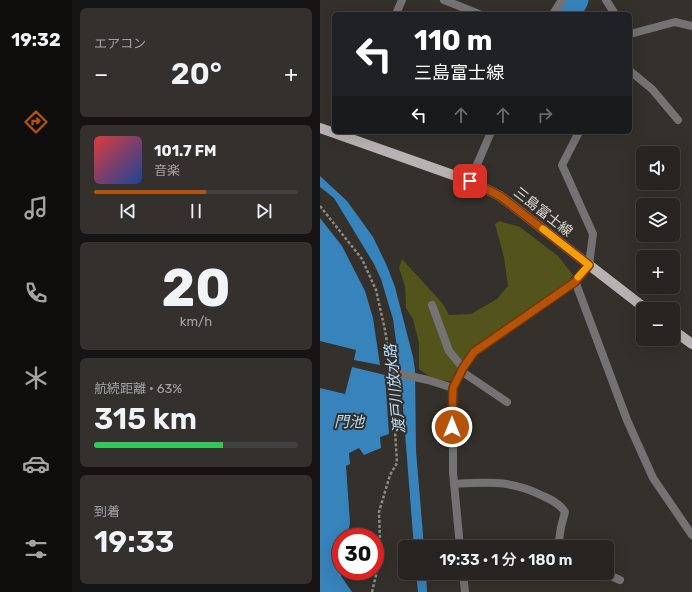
<!DOCTYPE html>
<html lang="ja">
<meta charset="utf-8">
<style>
:root{--surface:#272421;--page:#33302e;--text:#f1f3f6;--muted:#a4a4a5;--line:#43413f;--accent:#b45309}
body{margin:0;font-family:Rubik,"Noto Sans JP",sans-serif;background:var(--page);color:var(--text);height:100vh;display:flex;flex-direction:column;font-size:15px;white-space:nowrap}
*{box-sizing:border-box;margin:0}
p{font-size:13px;color:var(--muted)}
.icon{flex:none;width:22px;height:22px;fill:none;stroke:currentColor;stroke-width:2;stroke-linecap:round;stroke-linejoin:round}
.map{position:relative;flex:1;overflow:hidden}
.sheet{display:flex;flex-direction:column;gap:8px;padding:8px;background:#151412;width:248px}
.sheet>*{flex:none}
.banner{position:absolute;left:12px;top:12px;width:300px;height:122px;border-radius:6px;box-shadow:0 4px 16px #0002,0 0 0 1px var(--line);background:#202124;color:#fff;overflow:hidden}
.fabs{position:absolute;left:316px;top:146px;display:grid;gap:8px}
.fabs a{display:grid;place-items:center;width:44px;height:44px;border-radius:6px;background:var(--surface);box-shadow:0 4px 16px #0002,0 0 0 1px var(--line);font-size:20px}
.speed{position:absolute;left:12px;top:528px;display:flex;gap:8px;font-size:20px;font-weight:700;text-align:center}
.speed>*{display:grid;place-content:center;width:52px;height:52px;border-radius:50%;background:var(--surface);box-shadow:0 4px 16px #0002,0 0 0 1px var(--line);line-height:1}
.speed .limit{border:6px solid #d22;background:#fff;color:#111}
.pin{position:absolute;display:grid;place-items:center;width:34px;height:34px;color:#fff;margin:-17px;border-radius:8px;box-shadow:0 2px 6px #0006}
.me{position:absolute;width:44px;margin:-22px;rotate:0deg;stroke-linejoin:round;filter:drop-shadow(0 0 3px #0008)}
.turn{display:flex;align-items:center;gap:14px;height:84px;padding:0 16px;font-size:18px}
.turn .icon{width:52px;height:52px;stroke-width:2.5}
.turn b{display:block;font-size:28px;line-height:34px}
.lanes{display:flex;align-items:center;height:38px;padding:0 16px;background:#0003;justify-content:center;gap:20px;direction:ltr}
.lanes .off{opacity:.35}
.big{font-size:30px;font-weight:600;line-height:1.1}
.sheet .card{flex:1;display:flex;flex-direction:column;justify-content:center;gap:6px;min-width:0;padding:0 14px;border-radius:6px;background:var(--page)}
.sheet .dial{align-items:center;gap:0}
.dial b{font-size:52px;line-height:1}
.song{display:flex;align-items:center;gap:12px}
.cover{width:48px;height:48px;border-radius:6px;background:linear-gradient(135deg,hsl(0 70% 55%),hsl(220 70% 35%))}
.played{height:4px;border-radius:2px;background:linear-gradient(90deg,var(--accent) 55%,var(--line) 55%)}
.keys{display:flex;justify-content:space-around;direction:ltr}
.heat{display:flex;justify-content:space-between;align-items:center;font-size:22px;direction:ltr}
.charge{height:6px;border-radius:3px;background:linear-gradient(90deg,#34c759 63%,var(--line) 0)}
.trip{position:absolute;left:78px;top:540px;width:216px;height:40px;border-radius:6px;background:var(--surface);box-shadow:0 4px 16px #0002,0 0 0 1px var(--line);font-weight:600;line-height:40px;text-align:center}
main{display:flex;flex:1;min-height:0}
.menu{display:flex;flex-direction:column;width:72px;justify-content:space-around;align-items:center;background:#100e0d;color:var(--muted)}
.menu .icon{width:28px;height:28px}
.menu .selected{color:var(--accent)}
.menu b{font-size:18px;color:var(--text)}
.map>svg:first-child{display:block}
.green{fill:#53541c}
.water{fill:#3783bb}
.lines{fill:none;stroke-linecap:round;stroke-linejoin:round}
.river{stroke:#3783bb;stroke-width:25}
.path{stroke:#8c8986;stroke-width:2.5;stroke-dasharray:3 2;stroke-linecap:butt}
.street{stroke:#757273;stroke-width:8}
.primary{stroke:#b8b2b3;stroke-width:10}
.route-casing{stroke:#753606;stroke-width:10}
.route{stroke:#b45309;stroke-width:7}
.slow{stroke:#f59e0b;stroke-width:7}
.labels{text-anchor:middle;dominant-baseline:central;stroke-width:4;stroke-linejoin:round;paint-order:stroke}
.street-label{font-size:14px;fill:#dfddda;stroke:#34302c}
.water-label{font-size:15px;font-style:italic;fill:#b9defd;stroke:#34302c}
</style>
<main>
<nav class="menu">
<b>19:32</b>
<svg class="icon selected" aria-label="directions" viewBox="0 0 24 24"><path d="M12 3l9 9-9 9-9-9zM9 14v-3h6M13 9l2 2-2 2"/></svg>
<svg class="icon" aria-label="music" viewBox="0 0 24 24"><path d="M9 18V5l10-2v13"/><circle cx="6" cy="18" r="3"/><circle cx="16" cy="16" r="3"/></svg>
<svg class="icon" aria-label="phone" viewBox="0 0 24 24"><path d="M5 4h4l2 5-3 2q2 4 5 5l2-3 5 2v4C11 20 4 13 5 4z"/></svg>
<svg class="icon" aria-label="climate" viewBox="0 0 24 24"><path d="M12 3v18M4 7l16 10M4 17L20 7"/></svg>
<svg class="icon" aria-label="car" viewBox="0 0 24 24"><path d="M5 17H2v-5l4-1 3-4h7l3 4 3 1v5h-3M9 17h6M6 11h13"/><circle cx="7" cy="17" r="2"/><circle cx="17" cy="17" r="2"/></svg>
<svg class="icon" aria-label="filters" viewBox="0 0 24 24"><path d="M4 7h16M4 17h16"/><circle cx="9" cy="7" r="2"/><circle cx="15" cy="17" r="2"/></svg>
</nav>
<section class="sheet">
<div class="card"><p>エアコン</p>
<div class="heat"><a>−</a><b class="big">20°</b><a>+</a></div>
</div>
<div class="card">
<div class="song"><i class="cover"></i><div><b>101.7 FM</b><p>音楽</p></div></div>
<div class="played"></div>
<div class="keys"><svg class="icon" aria-label="previous" viewBox="0 0 24 24"><path d="M18 5L8 12l10 7zM5 5v14"/></svg><svg class="icon" aria-label="pause" viewBox="0 0 24 24"><path d="M8 5v14M16 5v14"/></svg><svg class="icon" aria-label="next" viewBox="0 0 24 24"><path d="M6 5l10 7-10 7zM19 5v14"/></svg></div>
</div>
<div class="card dial"><b>20</b><p>km/h</p></div>
<div class="card"><p>航続距離 · 63%</p><b class="big">315 km</b><div class="charge"></div></div>
<div class="card"><p>到着</p><b class="big">19:33</b></div>
</section>
<div class="map">
<svg width="372" height="592" viewBox="0 0 372 592">
<rect width="100%" height="100%" fill="#34302c"/>
<path class="green" d="M 179,221 L 200,227 L 238,256 L 253,275 L 238,296 L 150,358 L 134,381 C 120,382 110,378 99,369 L 99,343 L 93,319 L 86,308 L 85,286 L 79,268 L 82,259 L 123,304 L 129,315 L 151,314 L 177,299 L 188,286 L 184,257 L 175,224 Z"/>
<g class="water">
<path d="M 0,176 L 27,201 L 53,237 L 67,266 L 75,287 L 93,357 L 95,370 L 96,451 L 104,547 L 94,547 L 80,370 L 73,319 L 61,279 L 54,264 L 14,198 L 0,187 Z"/>
<path d="M 0,218 L 22,246 L 45,291 L 53,318 L 60,365 L 34,360 L 36,350 L 0,341 Z"/>
<path d="M 32,367 L 65,375 L 69,434 L 60,437 L 61,448 L 44,455 L 39,448 L 29,453 L 30,464 L 26,466 L 30,523 L 27,537 L 21,537 L 21,576 L 32,592 L 0,592 L 0,388 L 25,394 Z"/>
<path d="M 96,573 L 106,573 L 107,592 L 98,592 Z"/>
</g>
<g class="lines">
<path class="river" d="M 248,14 L 256,0"/>
<g class="path">
<path d="M 0,206 L 42,259 L 56,290 L 65,330 L 70,362"/>
<path d="M 52,592 L 59,563 L 60,540 L 59,512 L 70,475 L 77,463 L 72,381"/>
</g>
<g class="street">
<path d="M 124,0 L 159,14"/>
<path d="M 286,0 L 295,14"/>
<path d="M 76,14 L 82,0"/>
<path d="M 233,14 L 242,0"/>
<path d="M 310,34 L 355,22 L 372,26"/>
<path d="M 310,71 L 332,89 L 358,120"/>
<path d="M 150,181 L 171,132"/>
<path d="M 255,281 L 307,420 L 333,478 L 372,535"/>
<path d="M 112,305 L 129,351 L 143,368"/>
<path d="M 141,371 L 187,402"/>
<path d="M 72,372 L 108,380 L 133,388"/>
<path d="M 134,484 C 167,482 192,480 223,496 C 232,500 240,504 245,512 L 241,527 L 238,547"/>
<path d="M 140,547 L 133,472 L 133,388 L 143,368 L 154,352 L 255,281 L 269,265 L 273,234 L 242,165 L 259,132"/>
<path d="M 143,573 L 145,592"/>
<path d="M 284,573 L 300,580"/>
</g>
<g class="primary">
<path d="M 0,128 L 150,181 L 180,196 L 326,309"/>
<path d="M 353,330 L 372,344"/>
</g>
</g>
<g class="lines">
<defs>
<path id="route" d="M 132,427 L 133,388 L 143,368 L 154,352 L 255,282 L 269,265 L 180,196 L 150,181"/>
</defs>
<use href="#route" class="route-casing"/>
<use href="#route" class="route"/>
<path class="slow" d="M 223,229 L 269,265 L 258,277"/>
</g>
<g class="labels">
<g class="street-label">
<text transform="translate(223 212) rotate(38)">三島富士線</text>
</g>
<g class="water-label">
<text transform="translate(75 389) rotate(-96)">渡戸川放水路</text>
<text x="29" y="422">門池</text>
</g>
</g>
</svg>
<div class="fabs">
<a><svg class="icon" aria-label="sound" viewBox="0 0 24 24"><path d="M4 9h4l5-4v14l-5-4H4zM17 9q2 3 0 6"/></svg></a>
<a><svg class="icon" aria-label="layers" viewBox="0 0 24 24"><path d="M12 4l9 5-9 5-9-5zM3 14l9 5 9-5"/></svg></a>
<a>+</a>
<a>−</a>
</div>
<div class="speed"><div class="limit">30</div></div>
<div class="pin" style="left:150px;top:181px;background:#d93025"><svg class="icon" aria-label="arrive" viewBox="0 0 24 24"><path d="M6 21V4h12l-3 4 3 4H6"/></svg></div>
<svg class="me" style="left:132px;top:427px" viewBox="-20 -20 40 40"><circle r="17" fill="#b45309" stroke="#fff" stroke-width="3"/><path d="M0-11L8 9 0 5-8 9z" fill="#fff"/></svg>
<div class="trip">19:33 · 1 分 · 180 m</div>
<div class="banner">
<div class="turn"><svg class="icon" aria-label="left" viewBox="0 0 24 24"><path d="M17 20v-9H6M10 6l-5 5 5 5"/></svg><div><b>110 m</b>三島富士線</div></div>
<div class="lanes"><svg class="icon" aria-label="left" viewBox="0 0 24 24"><path d="M17 20v-9H6M10 6l-5 5 5 5"/></svg><svg class="icon off" aria-label="ahead" viewBox="0 0 24 24"><path d="M12 20V5M6 11l6-6 6 6"/></svg><svg class="icon off" aria-label="ahead" viewBox="0 0 24 24"><path d="M12 20V5M6 11l6-6 6 6"/></svg><svg class="icon off" aria-label="right" viewBox="0 0 24 24"><path d="M7 20v-9h11M14 6l5 5-5 5"/></svg></div>
</div>
</div>
</main>
